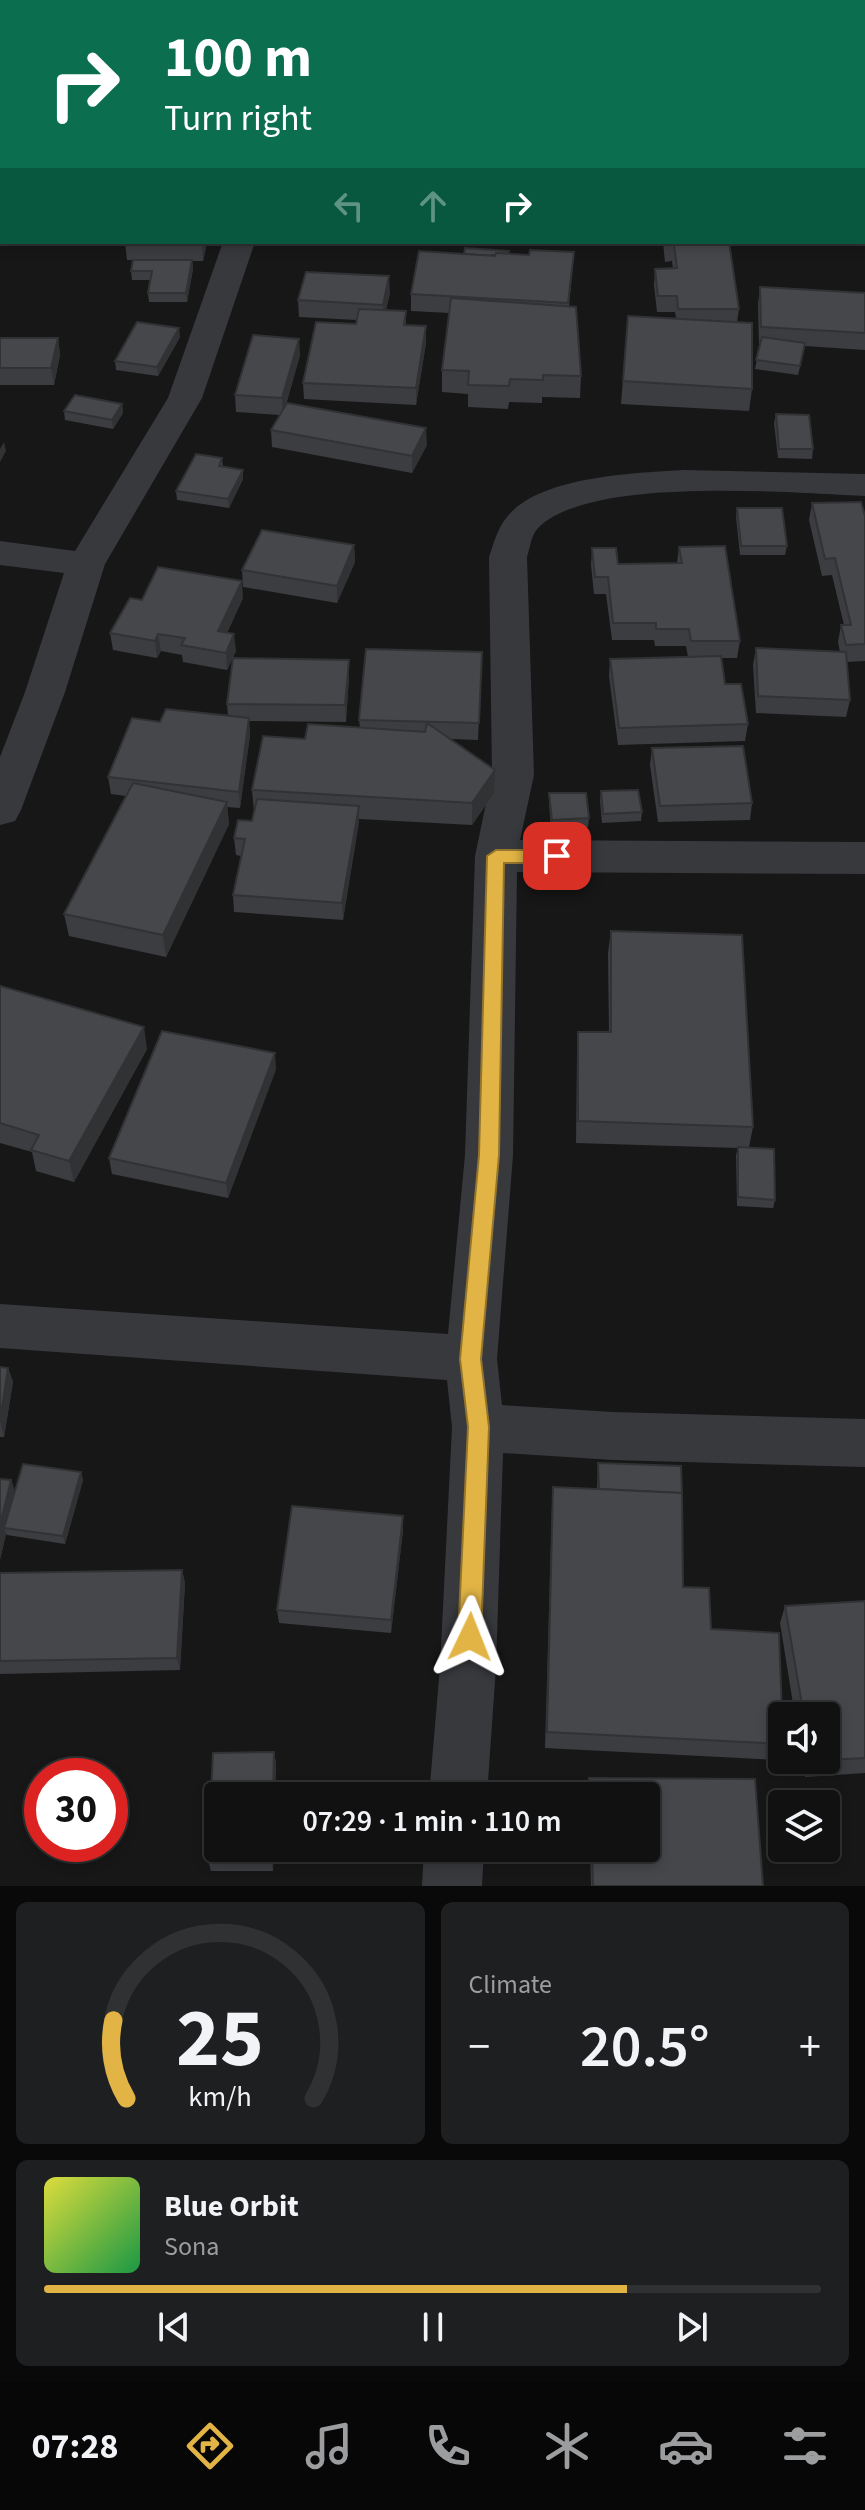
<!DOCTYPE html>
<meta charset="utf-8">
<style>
:root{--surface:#111112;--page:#1e1f20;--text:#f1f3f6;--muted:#9c9d9f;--line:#303132;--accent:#e2b445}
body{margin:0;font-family:"Source Sans 3",sans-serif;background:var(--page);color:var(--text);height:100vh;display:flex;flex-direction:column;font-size:30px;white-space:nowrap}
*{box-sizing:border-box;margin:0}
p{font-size:26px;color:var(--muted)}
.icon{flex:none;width:44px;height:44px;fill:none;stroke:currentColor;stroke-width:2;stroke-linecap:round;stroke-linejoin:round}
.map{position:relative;height:1886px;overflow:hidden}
.panel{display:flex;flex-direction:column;gap:16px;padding:16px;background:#09090a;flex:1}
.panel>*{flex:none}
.banner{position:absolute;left:0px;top:0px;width:866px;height:244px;box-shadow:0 4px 12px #0003,0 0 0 2px var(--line);background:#0b6e4f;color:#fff;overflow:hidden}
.controls{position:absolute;left:768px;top:1702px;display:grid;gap:16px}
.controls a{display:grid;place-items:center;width:72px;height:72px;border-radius:8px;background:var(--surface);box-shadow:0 4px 12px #0003,0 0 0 2px var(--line);font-size:40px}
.speed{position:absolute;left:24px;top:1758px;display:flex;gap:16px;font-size:40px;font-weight:700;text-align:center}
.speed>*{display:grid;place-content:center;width:104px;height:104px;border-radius:50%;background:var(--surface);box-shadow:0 4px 12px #0003,0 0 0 2px var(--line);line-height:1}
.speed .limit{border:12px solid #d22;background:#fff;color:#111}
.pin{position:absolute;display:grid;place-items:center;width:68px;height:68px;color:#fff;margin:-34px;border-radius:16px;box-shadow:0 4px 12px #0006}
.me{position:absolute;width:88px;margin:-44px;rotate:2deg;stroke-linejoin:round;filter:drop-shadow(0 0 6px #0008)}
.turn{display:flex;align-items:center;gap:28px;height:168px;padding:0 32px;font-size:36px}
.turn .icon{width:104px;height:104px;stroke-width:2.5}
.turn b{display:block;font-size:56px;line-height:68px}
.lanes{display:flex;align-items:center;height:76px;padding:0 32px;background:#0003;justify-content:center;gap:40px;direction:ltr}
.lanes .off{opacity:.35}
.big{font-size:60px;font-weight:600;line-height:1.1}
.panel .card{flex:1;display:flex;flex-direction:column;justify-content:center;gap:12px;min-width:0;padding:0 28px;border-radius:12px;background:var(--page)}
.panel .dial{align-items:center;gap:0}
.dial svg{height:208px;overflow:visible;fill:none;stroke:var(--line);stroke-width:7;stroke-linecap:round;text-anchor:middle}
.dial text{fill:var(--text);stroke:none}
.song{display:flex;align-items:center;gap:24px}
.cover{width:96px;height:96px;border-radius:12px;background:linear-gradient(135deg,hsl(60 70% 55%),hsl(140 70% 35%))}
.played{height:8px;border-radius:4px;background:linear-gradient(90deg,var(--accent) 75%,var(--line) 75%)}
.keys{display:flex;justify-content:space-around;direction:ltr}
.heat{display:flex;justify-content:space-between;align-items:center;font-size:44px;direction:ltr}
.panel .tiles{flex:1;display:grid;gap:16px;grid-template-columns:1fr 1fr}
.card:last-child{grid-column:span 2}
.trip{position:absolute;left:204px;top:1782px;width:456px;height:80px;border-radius:8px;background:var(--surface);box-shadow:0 4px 12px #0003,0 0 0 2px var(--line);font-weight:600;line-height:80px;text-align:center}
.menu{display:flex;height:128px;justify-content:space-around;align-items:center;background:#070707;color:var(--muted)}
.menu .icon{width:56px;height:56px}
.menu .selected{color:var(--accent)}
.menu b{font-size:36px;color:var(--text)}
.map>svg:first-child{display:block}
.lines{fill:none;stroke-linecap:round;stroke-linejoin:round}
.minor{fill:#38393d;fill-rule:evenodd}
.wall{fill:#3c3d40}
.shaded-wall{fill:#313234}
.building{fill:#46474b;stroke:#313234;stroke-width:2}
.route{fill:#e2b445;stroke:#93752d;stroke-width:2}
</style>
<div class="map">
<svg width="865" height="1886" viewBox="0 0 865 1886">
<rect width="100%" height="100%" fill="#171718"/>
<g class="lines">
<g class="minor">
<rect x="864" y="194" width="1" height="18"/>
<path d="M 223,242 L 255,242 L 202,398 L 105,564 L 65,692 L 21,810 L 15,821 L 0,825 L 0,757 L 25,692 L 64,573 L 0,565 L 0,541 L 75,551 L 168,398 Z"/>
<path d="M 684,470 L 865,474 L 865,496 C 791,493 590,475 538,528 C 531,535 530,548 527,557 L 534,775 L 520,840 L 865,842 L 865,874 L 517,872 L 513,1155 L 497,1359 L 502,1405 L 613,1412 L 865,1419 L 865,1467 L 613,1460 L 503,1453 L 496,1667 L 487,1796 L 429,1796 L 440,1667 L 452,1427 L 447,1380 L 0,1348 L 0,1304 L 448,1334 L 465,1155 L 475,856 L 492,775 L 489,557 C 494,543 497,529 507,517 C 539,476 636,473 684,470 Z"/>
<path d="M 424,1848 L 484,1848 L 482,1886 L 422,1886 Z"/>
</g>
</g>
<g class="wall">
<path d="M 0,0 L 79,0 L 78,2 L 2,2 L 2,26 L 0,26 Z"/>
<rect x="0" y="165" width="2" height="41"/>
<path d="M 125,242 L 207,242 L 203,261 L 192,261 L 193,269 L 187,302 L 149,302 L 148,293 L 150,280 L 132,280 L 131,271 L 133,260 L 127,260 Z"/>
<path d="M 663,242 L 729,242 L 739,309 L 737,322 L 752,389 L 749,411 L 621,404 L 628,316 L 676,318 L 675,312 L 657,312 L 654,285 L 655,269 L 673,269 L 672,261 L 665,262 Z"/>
<path d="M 574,252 L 569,307 L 581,376 L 580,398 L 542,397 L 542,403 L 509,402 L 508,409 L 468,407 L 468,394 L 442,392 L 442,370 L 449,313 L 411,311 L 411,294 L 464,254 L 529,255 Z"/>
<path d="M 760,287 L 865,293 L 865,350 L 805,346 L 798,375 L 755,369 L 760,344 L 759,344 L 758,304 Z"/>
<path d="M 390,293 L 386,310 L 406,311 L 406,325 L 426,326 L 426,343 L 416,405 L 304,399 L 303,383 L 356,324 L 357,320 L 299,317 L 298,300 Z"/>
<path d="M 180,337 L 158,376 L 116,370 L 115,361 Z"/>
<path d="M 0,338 L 58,338 L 60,355 L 54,385 L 0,385 Z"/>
<path d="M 300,355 L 286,405 L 427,445 L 412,473 L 272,447 L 271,430 L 280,415 L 236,412 L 235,395 Z"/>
<path d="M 122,404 L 123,413 L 113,429 L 65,420 L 64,411 Z"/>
<path d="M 776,414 L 813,449 L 812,459 L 778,458 L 774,423 Z"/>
<path d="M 222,458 L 223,467 L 243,470 L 243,479 L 229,508 L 177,500 L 176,491 Z"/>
<path d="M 812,503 L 865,516 L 865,661 L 846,662 L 850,700 L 846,717 L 756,713 L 753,665 L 756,648 L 840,652 L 838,642 L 841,625 L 844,625 L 832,575 L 822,576 L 809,520 Z"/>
<path d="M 737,508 L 787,546 L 785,555 L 740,555 L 736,517 Z"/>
<path d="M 354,545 L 355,562 L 337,603 L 243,587 L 242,570 Z"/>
<path d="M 679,547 L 740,641 L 737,658 L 721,658 L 725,684 L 748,724 L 745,741 L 618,745 L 609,676 L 610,659 L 688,657 L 686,646 L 655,646 L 654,640 L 612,640 L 606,594 L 594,594 L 591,565 L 592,548 L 618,564 L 677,563 Z"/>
<path d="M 243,598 L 227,633 L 236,651 L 227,670 L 183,662 L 182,655 L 161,651 L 157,658 L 113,650 L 110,633 L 142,600 Z"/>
<path d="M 482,652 L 478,740 L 451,739 L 494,793 L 472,825 L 359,819 L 343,920 L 234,912 L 233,895 L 241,856 L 236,855 L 234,838 L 252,821 L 254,812 L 252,790 L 305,739 L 360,728 L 359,720 Z"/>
<path d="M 349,660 L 349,677 L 346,722 L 249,721 L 250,735 L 240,808 L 227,807 L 229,824 L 166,957 L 69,936 L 64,914 L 126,796 L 111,794 L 108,777 L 160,722 L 228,716 L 227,704 Z"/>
<path d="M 652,748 L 752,803 L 750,820 L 658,822 L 650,765 Z"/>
<path d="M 601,791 L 642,812 L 641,821 L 602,823 L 600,801 Z"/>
<path d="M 549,793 L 589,818 L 588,827 L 551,829 L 549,803 Z"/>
<path d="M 611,931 L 753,1127 L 749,1147 L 775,1200 L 773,1208 L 737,1206 L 736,1155 L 738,1148 L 576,1143 L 577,1053 L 578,1032 L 609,1032 L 608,953 Z"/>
<path d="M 0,986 L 147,1049 L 74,1182 L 36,1171 L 32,1152 L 0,1143 Z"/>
<path d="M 276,1069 L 228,1198 L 112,1174 L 109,1158 Z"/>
<path d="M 0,1367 L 8,1368 L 13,1382 L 4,1437 L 0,1437 Z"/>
<path d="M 598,1463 L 711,1629 L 782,1716 L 782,1749 L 778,1760 L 545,1748 L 552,1505 L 553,1487 L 597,1489 Z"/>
<path d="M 81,1472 L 83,1480 L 65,1544 L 7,1535 L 6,1534 L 0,1560 L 0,1479 L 11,1480 L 15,1492 Z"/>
<path d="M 403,1516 L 403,1530 L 391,1633 L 279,1623 L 277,1610 Z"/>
<path d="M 182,1570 L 185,1583 L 180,1670 L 0,1674 L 0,1573 Z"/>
<path d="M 865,1601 L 865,1773 L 805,1777 L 802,1760 L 826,1760 L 826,1716 L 795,1716 L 780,1623 L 785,1606 Z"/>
<path d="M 274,1752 L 276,1763 L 273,1871 L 211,1871 L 208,1860 Z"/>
<path d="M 589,1778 L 755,1779 L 763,1886 L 591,1886 L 590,1848 L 646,1848 L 646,1796 L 588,1796 Z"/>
</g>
<g class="shaded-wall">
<path d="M 68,0 L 79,0 L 78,2 L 67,2 Z"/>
<path d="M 202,242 L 207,242 L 203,261 L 202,245 Z"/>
<path d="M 192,260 L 193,269 L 187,302 L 186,293 Z"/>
<path d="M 389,276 L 390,293 L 383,322 L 383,305 Z"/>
<path d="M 426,326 L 426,343 L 416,405 L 416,388 Z"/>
<path d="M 179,328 L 180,337 L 158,376 L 157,367 Z"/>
<path d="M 58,338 L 60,355 L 54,385 L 51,368 Z"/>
<path d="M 299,339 L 300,355 L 283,415 L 282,398 Z"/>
<path d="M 122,404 L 123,413 L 113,429 L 112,420 Z"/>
<path d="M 426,428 L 427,445 L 412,473 L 412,456 Z"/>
<path d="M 4,442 L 6,451 L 0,462 L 0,449 Z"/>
<path d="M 243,470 L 243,479 L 229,508 L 228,499 Z"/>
<path d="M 354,545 L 355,562 L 337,603 L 337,586 Z"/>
<path d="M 242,581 L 243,598 L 220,648 L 218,631 Z"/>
<path d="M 158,634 L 161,651 L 157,658 L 155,641 Z"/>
<path d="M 234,634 L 236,651 L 227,670 L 226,653 Z"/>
<path d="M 349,660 L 349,677 L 346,722 L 345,705 Z"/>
<path d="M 249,718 L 250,735 L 240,808 L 239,792 Z"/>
<path d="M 495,770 L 494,793 L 472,825 L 472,803 Z"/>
<path d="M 227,802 L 229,824 L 166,957 L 163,935 Z"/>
<path d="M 359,806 L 359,823 L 343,920 L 342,903 Z"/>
<path d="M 144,1027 L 147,1049 L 74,1182 L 69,1161 Z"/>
<path d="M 275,1053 L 276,1069 L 228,1198 L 226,1183 Z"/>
<path d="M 8,1368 L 13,1382 L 4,1437 L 0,1421 Z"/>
<path d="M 81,1472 L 83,1480 L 65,1544 L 63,1536 Z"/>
<path d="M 11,1480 L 16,1494 L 4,1528 L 6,1534 L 0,1560 L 0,1525 Z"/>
<path d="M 403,1516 L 403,1530 L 391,1633 L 391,1620 Z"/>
<path d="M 182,1570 L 185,1583 L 180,1670 L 177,1658 Z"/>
<path d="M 274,1752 L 276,1763 L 275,1796 L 273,1796 Z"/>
<path d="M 271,1848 L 274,1848 L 273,1871 L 271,1860 Z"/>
</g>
<g class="building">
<path d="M 0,0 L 68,0 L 67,2 L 2,2 L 2,10 L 0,10 Z"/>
<path d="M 95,0 L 177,0 L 176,2 L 94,2 Z"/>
<path d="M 340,0 L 423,0 L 423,2 L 347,2 L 348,0 Z"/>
<rect x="629" y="0" width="75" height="2"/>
<path d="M 714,0 L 758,0 L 759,2 L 714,2 Z"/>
<rect x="801" y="0" width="39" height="2"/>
<rect x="864" y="12" width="1" height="33"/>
<rect x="0" y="165" width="2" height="25"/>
<path d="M 125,242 L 202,242 L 202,245 L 125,243 Z"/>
<path d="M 666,242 L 729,242 L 739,309 L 678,309 L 677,296 L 658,296 L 655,269 L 677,268 L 674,245 L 666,245 Z"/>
<path d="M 465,248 L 509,251 L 508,254 L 496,253 L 496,255 L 492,255 L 491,256 L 464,254 Z"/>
<path d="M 530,250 L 574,252 L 568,303 L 411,294 L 419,251 L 495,256 L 496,253 L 529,255 Z"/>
<path d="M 133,260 L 192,260 L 186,293 L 148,293 L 152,271 L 131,271 Z"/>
<path d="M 306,272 L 389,276 L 383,305 L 298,300 Z"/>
<path d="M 760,287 L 865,293 L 865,333 L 761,327 Z"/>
<path d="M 451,298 L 576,307 L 581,376 L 543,375 L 543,380 L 510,379 L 509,386 L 468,385 L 469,371 L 442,370 Z"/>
<path d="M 359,309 L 406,311 L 404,325 L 426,326 L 416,388 L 303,383 L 316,322 L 356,324 Z"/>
<path d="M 628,316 L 752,323 L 752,389 L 623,381 Z"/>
<path d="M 137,322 L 179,328 L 157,367 L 115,361 Z"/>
<path d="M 253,335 L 299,339 L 282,398 L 235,395 Z"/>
<path d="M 762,337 L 805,343 L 800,366 L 756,360 Z"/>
<path d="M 0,338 L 58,338 L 51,368 L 0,368 Z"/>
<path d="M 75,395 L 122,404 L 112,420 L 64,411 Z"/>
<path d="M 287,403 L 426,428 L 412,456 L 271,430 Z"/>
<path d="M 776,414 L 809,415 L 813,449 L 779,449 Z"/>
<path d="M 196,454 L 222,458 L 219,466 L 243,470 L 228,499 L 176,491 Z"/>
<path d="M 861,502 L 865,516 L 865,644 L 846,645 L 841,625 L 851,625 L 835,558 L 825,559 L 812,503 Z"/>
<path d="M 737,508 L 782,508 L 787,546 L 741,546 Z"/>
<path d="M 262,530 L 354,545 L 337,586 L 242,570 Z"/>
<path d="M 725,546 L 740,641 L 691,641 L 689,629 L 656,629 L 656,623 L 613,623 L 608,577 L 595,577 L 592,548 L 616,548 L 618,564 L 682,563 L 679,547 Z"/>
<path d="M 158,567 L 242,581 L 218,631 L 234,634 L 226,653 L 181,645 L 185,638 L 158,634 L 155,641 L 110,633 L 130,598 L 142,600 Z"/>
<path d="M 756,648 L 846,652 L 850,700 L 758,696 Z"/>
<path d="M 366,649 L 482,652 L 479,723 L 359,720 Z"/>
<path d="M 721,656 L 725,684 L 741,684 L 748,724 L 619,728 L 610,659 Z"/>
<path d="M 233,658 L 349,660 L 345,705 L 227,704 Z"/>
<path d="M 166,709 L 249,718 L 239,792 L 108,777 L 132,718 L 160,722 Z"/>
<path d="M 427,723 L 495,770 L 472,803 L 252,790 L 263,736 L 305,739 L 308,724 L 425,732 Z"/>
<path d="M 743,746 L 752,803 L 660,806 L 652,748 Z"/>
<path d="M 133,783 L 227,802 L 163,935 L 64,914 Z"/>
<path d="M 638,790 L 642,812 L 603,814 L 601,791 Z"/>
<path d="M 549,793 L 586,793 L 589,818 L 552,820 Z"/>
<path d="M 257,799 L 359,806 L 342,903 L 233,895 L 245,839 L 234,838 L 238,820 L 252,821 Z"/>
<path d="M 611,931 L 742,935 L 753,1127 L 578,1121 L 578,1032 L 611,1032 Z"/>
<path d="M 0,986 L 144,1027 L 69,1161 L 31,1150 L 39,1135 L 0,1123 Z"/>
<path d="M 162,1031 L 275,1053 L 226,1183 L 109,1158 Z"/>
<path d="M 738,1147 L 774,1149 L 775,1200 L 738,1197 Z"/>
<path d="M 0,1367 L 8,1368 L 0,1421 Z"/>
<path d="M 598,1463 L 681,1466 L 682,1493 L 599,1489 Z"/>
<path d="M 23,1464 L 81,1472 L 63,1536 L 4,1528 Z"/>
<path d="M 0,1479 L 11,1480 L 0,1525 Z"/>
<path d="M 553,1487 L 682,1493 L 683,1587 L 709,1588 L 711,1629 L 779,1633 L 782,1716 L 782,1744 L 547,1732 Z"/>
<path d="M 292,1506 L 403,1516 L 391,1620 L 277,1610 Z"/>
<path d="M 182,1570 L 177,1658 L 0,1661 L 0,1573 Z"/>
<path d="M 865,1601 L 865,1758 L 811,1761 L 811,1760 L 826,1760 L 826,1716 L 804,1716 L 785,1606 Z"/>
<path d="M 274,1752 L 273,1796 L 218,1796 L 218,1848 L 271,1848 L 271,1860 L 208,1860 L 213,1753 Z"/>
<path d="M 589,1778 L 755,1779 L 763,1886 L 593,1886 L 592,1848 L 646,1848 L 646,1796 L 590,1796 Z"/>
</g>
<path class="route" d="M 496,850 L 557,850 L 566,856 L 557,863 L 504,863 L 499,1155 L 481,1359 L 489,1427 L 481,1637 L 478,1645 L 470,1648 L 461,1645 L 458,1637 L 468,1427 L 460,1359 L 479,1155 L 487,856 Z"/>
</svg>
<div class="controls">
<a><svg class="icon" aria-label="sound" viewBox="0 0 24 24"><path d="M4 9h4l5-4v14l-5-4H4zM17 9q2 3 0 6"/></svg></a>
<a><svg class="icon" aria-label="layers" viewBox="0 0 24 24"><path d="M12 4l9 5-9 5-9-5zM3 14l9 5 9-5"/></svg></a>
</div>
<div class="speed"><div class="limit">30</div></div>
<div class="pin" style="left:557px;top:856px;background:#d93025"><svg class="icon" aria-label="arrive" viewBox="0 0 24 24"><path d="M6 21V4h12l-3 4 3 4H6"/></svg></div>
<svg class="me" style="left:470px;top:1637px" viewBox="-20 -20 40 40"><path d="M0-17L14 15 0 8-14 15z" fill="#e2b445" stroke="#fff" stroke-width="4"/></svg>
<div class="trip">07:29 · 1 min · 110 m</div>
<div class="banner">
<div class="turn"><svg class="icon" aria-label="right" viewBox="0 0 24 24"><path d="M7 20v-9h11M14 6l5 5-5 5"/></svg><div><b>100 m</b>Turn right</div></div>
<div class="lanes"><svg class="icon off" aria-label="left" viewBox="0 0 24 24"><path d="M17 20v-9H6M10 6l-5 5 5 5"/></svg><svg class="icon off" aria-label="ahead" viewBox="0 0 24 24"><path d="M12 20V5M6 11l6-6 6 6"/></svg><svg class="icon" aria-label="right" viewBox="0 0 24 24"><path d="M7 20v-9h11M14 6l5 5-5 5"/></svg></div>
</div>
</div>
<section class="panel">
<div class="tiles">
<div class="card dial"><svg viewBox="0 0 100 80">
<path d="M14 69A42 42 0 1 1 86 69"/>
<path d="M14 69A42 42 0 0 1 9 39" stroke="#e2b445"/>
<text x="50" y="56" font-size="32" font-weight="700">25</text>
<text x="50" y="72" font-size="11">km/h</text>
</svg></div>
<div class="card"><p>Climate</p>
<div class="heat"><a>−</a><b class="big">20.5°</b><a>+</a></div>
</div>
<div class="card">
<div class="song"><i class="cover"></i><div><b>Blue Orbit</b><p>Sona</p></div></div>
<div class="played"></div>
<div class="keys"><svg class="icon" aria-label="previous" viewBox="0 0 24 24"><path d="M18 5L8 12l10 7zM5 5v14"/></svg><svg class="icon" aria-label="pause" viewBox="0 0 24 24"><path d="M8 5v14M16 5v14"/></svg><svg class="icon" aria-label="next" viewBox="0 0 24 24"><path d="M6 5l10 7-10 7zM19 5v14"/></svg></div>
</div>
</div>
</section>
<nav class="menu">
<b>07:28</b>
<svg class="icon selected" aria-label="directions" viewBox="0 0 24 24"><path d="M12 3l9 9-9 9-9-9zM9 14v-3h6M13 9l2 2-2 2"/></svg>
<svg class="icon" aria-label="music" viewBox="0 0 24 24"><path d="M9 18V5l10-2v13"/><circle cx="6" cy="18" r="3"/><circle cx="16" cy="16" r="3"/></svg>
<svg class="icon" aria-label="phone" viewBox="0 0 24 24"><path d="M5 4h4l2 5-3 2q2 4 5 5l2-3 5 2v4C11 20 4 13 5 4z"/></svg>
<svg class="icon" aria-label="climate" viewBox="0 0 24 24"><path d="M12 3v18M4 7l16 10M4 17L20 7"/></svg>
<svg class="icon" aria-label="car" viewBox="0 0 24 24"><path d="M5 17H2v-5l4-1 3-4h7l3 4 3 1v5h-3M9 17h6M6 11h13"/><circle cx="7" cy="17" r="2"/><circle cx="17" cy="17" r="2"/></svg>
<svg class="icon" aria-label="filters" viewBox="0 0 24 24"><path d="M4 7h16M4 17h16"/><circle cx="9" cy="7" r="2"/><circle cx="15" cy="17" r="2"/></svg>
</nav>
